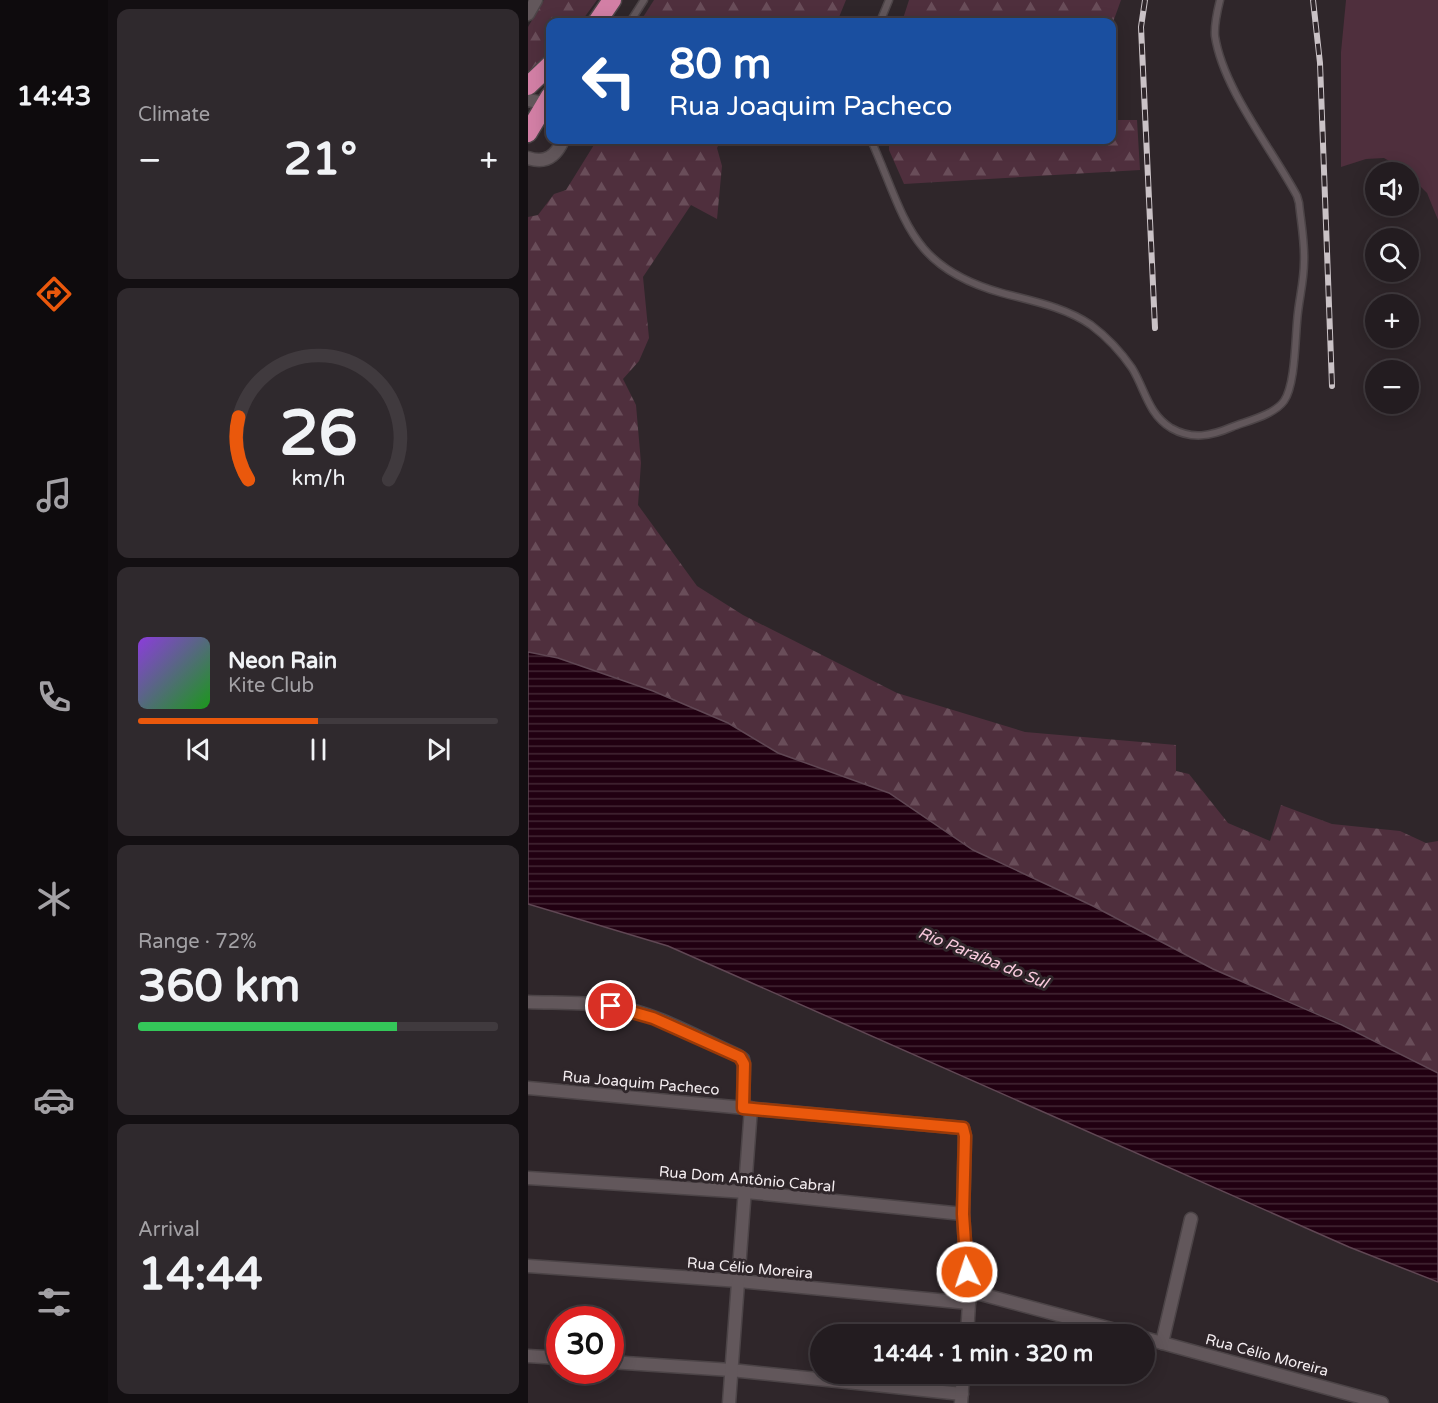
<!DOCTYPE html>
<meta charset="utf-8">
<style>
:root{--surface:#231c20;--page:#2f292d;--text:#f1f3f6;--muted:#a3a1a5;--line:#403a3e;--accent:#ea580c}
body{margin:0;font-family:"Varela Round",sans-serif;background:var(--page);color:var(--text);height:100vh;display:flex;flex-direction:column;font-size:22px;white-space:nowrap}
*{box-sizing:border-box;margin:0}
p{font-size:20px;color:var(--muted)}
.icon{flex:none;width:33px;height:33px;fill:none;stroke:currentColor;stroke-width:2;stroke-linecap:round;stroke-linejoin:round}
.map{position:relative;flex:1;overflow:hidden}
.panel{display:flex;flex-direction:column;gap:9px;padding:9px;background:#130f12;width:420px}
.panel>*{flex:none}
.guide{position:absolute;left:18px;top:18px;width:570px;height:126px;border-radius:12px;box-shadow:0 3px 15px #0003,0 0 0 2px var(--line);background:#1a4fa0;color:#fff;overflow:hidden}
.buttons{position:absolute;left:837px;top:162px;display:grid;gap:12px}
.buttons a{display:grid;place-items:center;width:54px;height:54px;border-radius:50%;background:var(--surface);box-shadow:0 3px 15px #0003,0 0 0 2px var(--line);font-size:30px}
.speed{position:absolute;left:18px;top:1306px;display:flex;gap:12px;font-size:30px;font-weight:700;text-align:center}
.speed>*{display:grid;place-content:center;width:78px;height:78px;border-radius:50%;background:var(--surface);box-shadow:0 3px 15px #0003,0 0 0 2px var(--line);line-height:1}
.speed .limit{border:9px solid #d22;background:#fff;color:#111}
.pin{position:absolute;display:grid;place-items:center;width:51px;height:51px;color:#fff;margin:-26px;border:3px solid #fff;border-radius:50%;box-shadow:0 2px 6px #0007}
.me{position:absolute;width:66px;margin:-33px;rotate:356deg;stroke-linejoin:round;filter:drop-shadow(0 0 4px #0008)}
.turn{display:flex;align-items:center;gap:21px;height:126px;padding:0 24px;font-size:27px}
.turn .icon{width:78px;height:78px;stroke-width:2.5}
.turn b{display:block;font-size:42px;line-height:51px}
.big{font-size:45px;font-weight:800;line-height:1.1}
.panel .tile{flex:1;display:flex;flex-direction:column;justify-content:center;gap:9px;min-width:0;padding:0 21px;border-radius:12px;background:var(--page)}
.panel .dial{align-items:center;gap:0}
.dial svg{height:156px;overflow:visible;fill:none;stroke:var(--line);stroke-width:7;stroke-linecap:round;text-anchor:middle}
.dial text{fill:var(--text);stroke:none}
.song{display:flex;align-items:center;gap:18px}
.cover{width:72px;height:72px;border-radius:9px;background:linear-gradient(135deg,hsl(270 70% 55%),hsl(120 70% 35%))}
.played{height:6px;border-radius:3px;background:linear-gradient(90deg,var(--accent) 50%,var(--line) 50%)}
.keys{display:flex;justify-content:space-around;direction:ltr}
.heat{display:flex;justify-content:space-between;align-items:center;font-size:33px;direction:ltr}
.charge{height:9px;border-radius:4px;background:linear-gradient(90deg,#34c759 72%,var(--line) 0)}
.trip{position:absolute;left:282px;top:1324px;width:345px;height:60px;border-radius:30px;background:var(--surface);box-shadow:0 3px 15px #0003,0 0 0 2px var(--line);font-weight:800;line-height:60px;text-align:center}
main{display:flex;flex:1;min-height:0}
.tabs{display:flex;flex-direction:column;width:108px;justify-content:space-around;align-items:center;background:#0e0b0d;color:var(--muted)}
.tabs .icon{width:42px;height:42px}
.tabs .active{color:var(--accent)}
.tabs b{font-size:27px;color:var(--text)}
.map>svg:first-child{display:block}
.green{fill:#4f2f3d}
.forest{fill:url(#forest-firs)}
.water{fill:url(#water-rules);stroke:#604754;stroke-width:1.5}
.lines{fill:none;stroke-linecap:round;stroke-linejoin:round}
.lane-casing{stroke:#4c4447;stroke-width:9}
.street-casing{stroke:#4c4447;stroke-width:15}
.highway-casing{stroke:#4c4447;stroke-width:21}
.lane{stroke:#62575b;stroke-width:6}
.street{stroke:#62575b;stroke-width:12}
.highway{stroke:#d27fa5;stroke-width:18}
.rail-casing{stroke:#cac2c6;stroke-width:6}
.rail{stroke:#2f262a;stroke-width:4;stroke-dasharray:11;stroke-linecap:butt}
.route-casing{stroke:#983908;stroke-width:15}
.route{stroke:#ea580c;stroke-width:10}
.labels{text-anchor:middle;dominant-baseline:central;stroke-width:6;stroke-linejoin:round;paint-order:stroke}
.street-label{font-size:15px;fill:#f4edf0;stroke:#2f262a}
.water-label{font-size:16px;font-style:italic;fill:#facade;stroke:#2f262a}
</style>
<main>
<nav class="tabs">
<b>14:43</b>
<svg class="icon active" aria-label="directions" viewBox="0 0 24 24"><path d="M12 3l9 9-9 9-9-9zM9 14v-3h6M13 9l2 2-2 2"/></svg>
<svg class="icon" aria-label="music" viewBox="0 0 24 24"><path d="M9 18V5l10-2v13"/><circle cx="6" cy="18" r="3"/><circle cx="16" cy="16" r="3"/></svg>
<svg class="icon" aria-label="phone" viewBox="0 0 24 24"><path d="M5 4h4l2 5-3 2q2 4 5 5l2-3 5 2v4C11 20 4 13 5 4z"/></svg>
<svg class="icon" aria-label="climate" viewBox="0 0 24 24"><path d="M12 3v18M4 7l16 10M4 17L20 7"/></svg>
<svg class="icon" aria-label="car" viewBox="0 0 24 24"><path d="M5 17H2v-5l4-1 3-4h7l3 4 3 1v5h-3M9 17h6M6 11h13"/><circle cx="7" cy="17" r="2"/><circle cx="17" cy="17" r="2"/></svg>
<svg class="icon" aria-label="filters" viewBox="0 0 24 24"><path d="M4 7h16M4 17h16"/><circle cx="9" cy="7" r="2"/><circle cx="15" cy="17" r="2"/></svg>
</nav>
<section class="panel">
<div class="tile"><p>Climate</p>
<div class="heat"><a>−</a><b class="big">21°</b><a>+</a></div>
</div>
<div class="tile dial"><svg viewBox="0 0 100 80">
<path d="M14 69A42 42 0 1 1 86 69"/>
<path d="M14 69A42 42 0 0 1 9 37" stroke="#ea580c"/>
<text x="50" y="56" font-size="32" font-weight="700">26</text>
<text x="50" y="72" font-size="11">km/h</text>
</svg></div>
<div class="tile">
<div class="song"><i class="cover"></i><div><b>Neon Rain</b><p>Kite Club</p></div></div>
<div class="played"></div>
<div class="keys"><svg class="icon" aria-label="previous" viewBox="0 0 24 24"><path d="M18 5L8 12l10 7zM5 5v14"/></svg><svg class="icon" aria-label="pause" viewBox="0 0 24 24"><path d="M8 5v14M16 5v14"/></svg><svg class="icon" aria-label="next" viewBox="0 0 24 24"><path d="M6 5l10 7-10 7zM19 5v14"/></svg></div>
</div>
<div class="tile"><p>Range · 72%</p><b class="big">360 km</b><div class="charge"></div></div>
<div class="tile"><p>Arrival</p><b class="big">14:44</b></div>
</section>
<div class="map">
<svg width="910" height="1403" viewBox="0 0 910 1403">
<defs>
<pattern id="forest-firs" width="22" height="20" patternUnits="userSpaceOnUse" patternTransform="scale(1.5)"><rect width="22" height="20" fill="#4f2f3d"/><path d="M5 1l3.5 6h-7zM16 11l3.5 6h-7z" fill="#694d59"/></pattern>
<pattern id="water-rules" width="6" height="5" patternUnits="userSpaceOnUse" patternTransform="scale(1.5)"><rect width="6" height="5" fill="#210011"/><path d="M0 2.5h6" fill="none" stroke="#422634"/></pattern>
</defs>
<rect width="100%" height="100%" fill="#2f262a"/>
<path class="green" d="M 818,0 L 910,0 L 910,220 L 899,193 L 881,175 L 880,172 L 856,158 L 838,159 L 813,167 L 813,52 Z"/>
<g class="forest">
<path d="M 16,0 L 69,0 L 53,22 L 22,22 L 22,52 L 0,74 L 0,27 Z"/>
<path d="M 126,0 L 318,0 L 309,22 L 112,22 Z"/>
<path d="M 381,0 L 593,0 L 584,25 L 584,22 L 374,22 Z"/>
<path d="M 584,106 L 586,120 L 609,120 L 612,170 L 376,184 L 361,150 L 361,140 L 584,140 Z"/>
<path d="M 69,140 L 193,140 L 189,148 L 194,166 L 189,219 L 163,205 L 115,277 L 121,338 L 111,361 L 95,379 L 108,405 L 113,463 L 110,505 L 169,586 L 215,615 L 369,693 L 497,732 L 648,745 L 648,771 L 661,774 L 700,823 L 742,841 L 753,805 L 804,824 L 872,831 L 898,843 L 910,841 L 910,1073 L 814,1024 L 685,969 L 445,850 L 361,793 L 250,753 L 200,723 L 125,691 L 30,658 L 0,652 L 0,217 L 10,215 L 26,194 L 38,190 Z"/>
</g>
<path class="water" d="M 0,652 L 30,658 L 125,691 L 200,723 L 250,753 L 361,793 L 445,850 L 565,906 L 685,969 L 814,1025 L 910,1073 L 910,1282 L 821,1247 L 140,946 L 0,904 Z"/>
<g class="lines">
<defs>
<g id="lane">
<path d="M 102,22 L 116,0"/>
<path d="M 352,22 L 361,0"/>
<path d="M 343,140 C 378,218 380,267 474,293 C 504,301 537,307 563,325 C 579,337 593,352 604,368 C 617,389 620,414 643,428 C 664,440 683,436 704,427 C 719,421 746,415 756,401 C 768,384 767,334 770,312 C 772,295 776,279 776,262 C 777,243 773,223 771,203 L 769,196 C 744,149 695,89 687,36 C 686,24 689,12 692,0"/>
</g>
<g id="street">
<path d="M 0,14 L 8,0"/>
<path d="M 0,100 L 10,102 L 21,109"/>
<path d="M 0,158 C 18,164 28,156 35,140"/>
<path d="M 0,1002 C 28,1003 56,1002 84,1006 C 128,1013 169,1037 209,1055 L 215,1059 L 216,1064 L 215,1108"/>
<path d="M 0,1088 L 435,1128 L 437,1136 L 435,1214 L 441,1303 L 439,1335"/>
<path d="M 0,1178 L 218,1192 L 435,1214"/>
<path d="M 0,1266 L 211,1281 L 441,1303"/>
<path d="M 441,1291 L 606,1335"/>
<path d="M 616,1338 L 854,1403"/>
<path d="M 634,1343 L 663,1219"/>
<path d="M 0,1356 L 32,1358"/>
<path d="M 82,1362 L 203,1370 L 434,1394"/>
<path d="M 201,1403 L 223,1108"/>
<path d="M 433,1403 L 435,1374"/>
</g>
<g id="highway">
<path d="M 69,22 L 84,0"/>
<path d="M 0,86 L 22,65"/>
<path d="M 0,133 L 22,96"/>
</g>
</defs>
<use href="#lane" class="lane-casing"/>
<use href="#street" class="street-casing"/>
<use href="#highway" class="highway-casing"/>
<use href="#lane" class="lane"/>
<use href="#street" class="street"/>
<use href="#highway" class="highway"/>
<defs>
<g id="rail">
<path d="M 617,0 L 613,27 L 627,328"/>
<path d="M 785,0 L 792,63 L 804,386"/>
</g>
</defs>
<use href="#rail" class="rail-casing"/>
<use href="#rail" class="rail"/>
</g>
<g class="lines">
<defs>
<path id="route" d="M 83,1006 L 125,1018 L 212,1057 L 216,1064 L 215,1108 L 435,1128 L 437,1136 L 435,1214 L 439,1272"/>
</defs>
<use href="#route" class="route-casing"/>
<use href="#route" class="route"/>
</g>
<g class="labels">
<g class="street-label">
<text transform="translate(113 1083) rotate(5)">Rua Joaquim Pacheco</text>
<text transform="translate(219 1179) rotate(5)">Rua Dom Antônio Cabral</text>
<text transform="translate(222 1268) rotate(5)">Rua Célio Moreira</text>
<text transform="translate(739 1355) rotate(15)">Rua Célio Moreira</text>
</g>
<g class="water-label">
<text transform="translate(455 958) rotate(22)">Rio Paraíba do Sul</text>
</g>
</g>
</svg>
<div class="buttons">
<a><svg class="icon" aria-label="sound" viewBox="0 0 24 24"><path d="M4 9h4l5-4v14l-5-4H4zM17 9q2 3 0 6"/></svg></a>
<a><svg class="icon" aria-label="search" viewBox="0 0 24 24"><circle cx="10" cy="10" r="6"/><path d="M15 15l6 6"/></svg></a>
<a>+</a>
<a>−</a>
</div>
<div class="speed"><div class="limit">30</div></div>
<div class="pin" style="left:83px;top:1006px;background:#d93025"><svg class="icon" aria-label="arrive" viewBox="0 0 24 24"><path d="M6 21V4h12l-3 4 3 4H6"/></svg></div>
<svg class="me" style="left:439px;top:1272px" viewBox="-20 -20 40 40"><circle r="17" fill="#ea580c" stroke="#fff" stroke-width="3"/><path d="M0-11L8 9 0 5-8 9z" fill="#fff"/></svg>
<div class="trip">14:44 · 1 min · 320 m</div>
<div class="guide">
<div class="turn"><svg class="icon" aria-label="left" viewBox="0 0 24 24"><path d="M17 20v-9H6M10 6l-5 5 5 5"/></svg><div><b>80 m</b>Rua Joaquim Pacheco</div></div>
</div>
</div>
</main>
